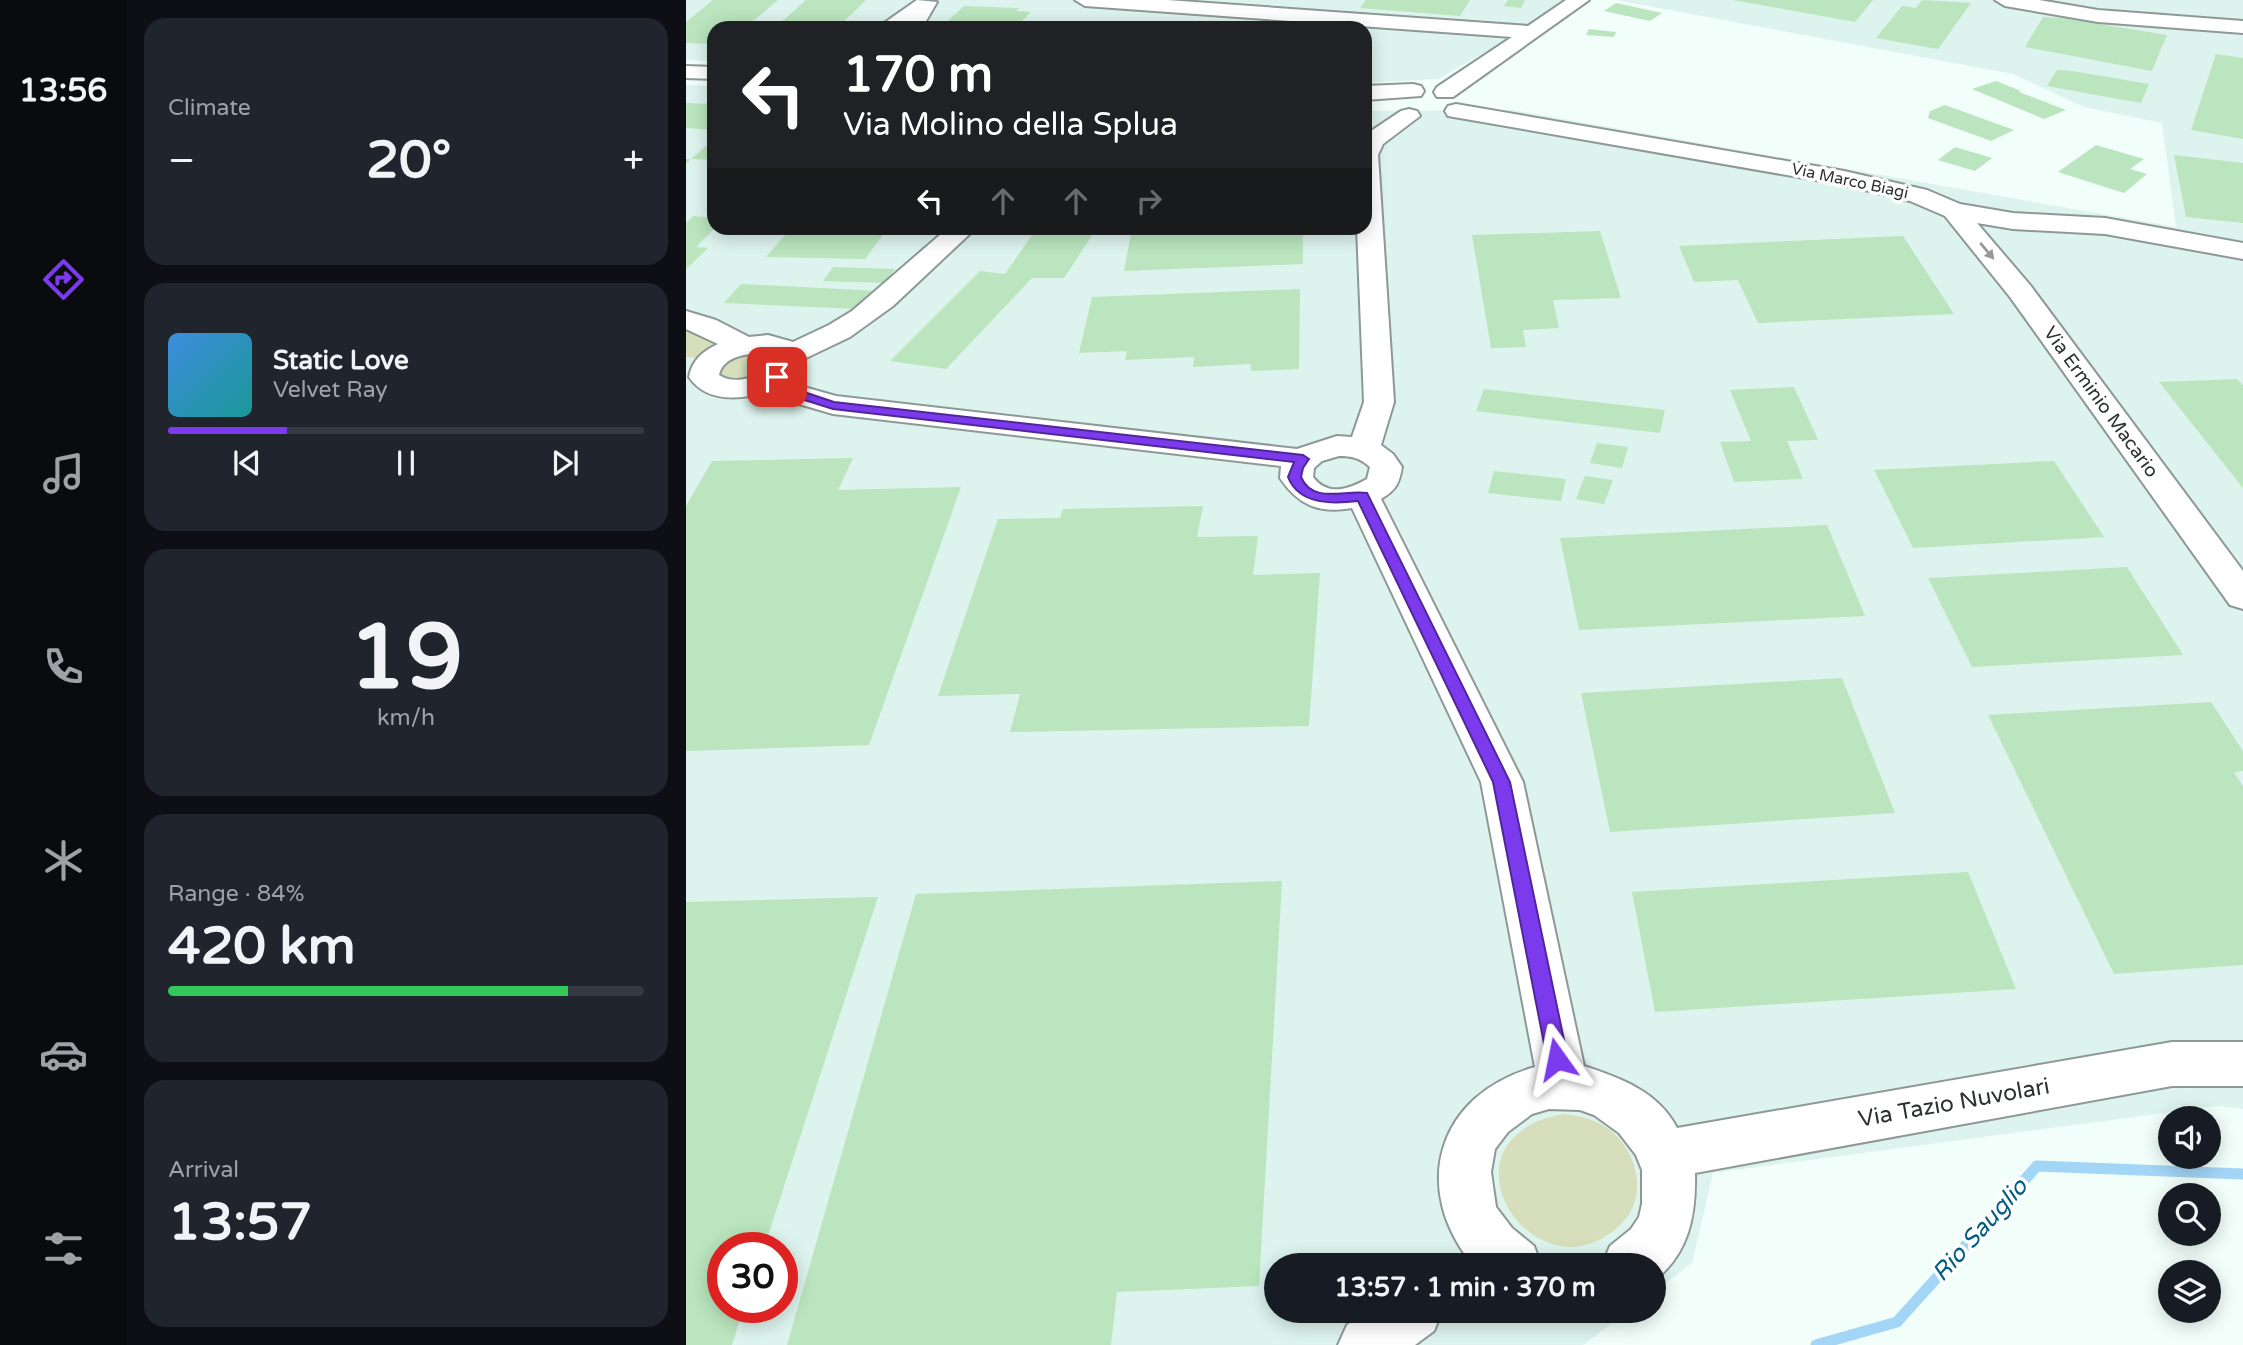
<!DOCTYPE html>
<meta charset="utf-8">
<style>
:root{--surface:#171b24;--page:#20242c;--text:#f1f3f6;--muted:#9ea1a6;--line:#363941;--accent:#7c3aed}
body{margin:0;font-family:"Varela Round",sans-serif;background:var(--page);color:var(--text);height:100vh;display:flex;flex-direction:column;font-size:26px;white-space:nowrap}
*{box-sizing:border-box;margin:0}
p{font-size:23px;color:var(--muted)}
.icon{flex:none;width:38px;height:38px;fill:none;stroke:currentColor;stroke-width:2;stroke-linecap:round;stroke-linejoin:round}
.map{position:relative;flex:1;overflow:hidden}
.panel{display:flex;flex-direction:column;gap:18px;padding:18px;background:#0d0f14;width:560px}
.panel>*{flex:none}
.banner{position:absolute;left:21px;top:21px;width:665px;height:214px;border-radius:21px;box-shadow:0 4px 18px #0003;background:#202124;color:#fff;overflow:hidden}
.fabs{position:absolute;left:1472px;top:1106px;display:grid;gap:14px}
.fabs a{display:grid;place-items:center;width:63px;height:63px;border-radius:50%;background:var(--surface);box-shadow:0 4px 18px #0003;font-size:35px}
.speed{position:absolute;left:21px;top:1232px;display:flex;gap:14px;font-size:35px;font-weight:700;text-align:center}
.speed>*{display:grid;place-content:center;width:91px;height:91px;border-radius:50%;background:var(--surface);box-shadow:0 4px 18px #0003;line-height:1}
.speed .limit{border:10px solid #d22;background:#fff;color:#111}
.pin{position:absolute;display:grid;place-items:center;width:60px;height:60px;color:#fff;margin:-30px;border-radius:14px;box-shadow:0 4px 10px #0006}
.me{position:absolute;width:77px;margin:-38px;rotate:348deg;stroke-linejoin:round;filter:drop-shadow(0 0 5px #0008)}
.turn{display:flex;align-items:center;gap:24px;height:147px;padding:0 21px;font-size:32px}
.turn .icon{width:91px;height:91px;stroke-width:2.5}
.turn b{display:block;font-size:49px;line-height:60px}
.lanes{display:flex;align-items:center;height:66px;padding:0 21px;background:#0003;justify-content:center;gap:35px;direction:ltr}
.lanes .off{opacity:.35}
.big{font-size:52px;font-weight:700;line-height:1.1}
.panel .card{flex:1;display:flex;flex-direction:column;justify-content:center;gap:10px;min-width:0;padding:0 24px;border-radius:21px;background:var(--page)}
.panel .dial{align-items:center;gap:0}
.dial b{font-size:91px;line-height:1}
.song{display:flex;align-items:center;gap:21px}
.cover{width:84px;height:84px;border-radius:10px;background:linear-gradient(135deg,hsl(210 70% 55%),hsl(180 70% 35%))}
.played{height:7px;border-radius:4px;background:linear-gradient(90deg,var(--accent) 25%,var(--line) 25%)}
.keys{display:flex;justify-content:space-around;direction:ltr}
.heat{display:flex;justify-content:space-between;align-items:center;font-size:38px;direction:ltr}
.charge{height:10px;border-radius:5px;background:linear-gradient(90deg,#34c759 84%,var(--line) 0)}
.trip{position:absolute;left:578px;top:1253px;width:402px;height:70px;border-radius:35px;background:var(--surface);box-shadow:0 4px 18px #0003;font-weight:700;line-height:70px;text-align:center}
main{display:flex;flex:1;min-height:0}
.tabs{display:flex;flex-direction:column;width:126px;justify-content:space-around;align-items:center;background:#090b0e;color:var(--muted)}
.tabs .icon{width:49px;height:49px}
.tabs .current{color:var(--accent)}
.tabs b{font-size:32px;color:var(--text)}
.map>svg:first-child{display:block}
.built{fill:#ddf3ed;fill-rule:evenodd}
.green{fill:#d7debc}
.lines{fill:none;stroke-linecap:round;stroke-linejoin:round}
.stream{stroke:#a3d5f6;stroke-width:11}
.building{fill:#bae5be}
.minor-casing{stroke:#8e9996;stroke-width:4}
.minor{fill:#fff;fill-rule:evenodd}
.oneway{fill:#969897}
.route{fill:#7c3aed;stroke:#51269a;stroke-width:2}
.labels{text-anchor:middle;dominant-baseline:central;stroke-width:7;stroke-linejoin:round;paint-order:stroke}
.far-street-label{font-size:16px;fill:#2c312f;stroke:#fff}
.street-label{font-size:19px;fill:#2c312f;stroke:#fff}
.near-street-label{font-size:23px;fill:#2c312f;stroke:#fff}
.near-water-label{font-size:24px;font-style:italic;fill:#005c85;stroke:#fff}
</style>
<main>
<nav class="tabs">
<b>13:56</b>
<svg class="icon current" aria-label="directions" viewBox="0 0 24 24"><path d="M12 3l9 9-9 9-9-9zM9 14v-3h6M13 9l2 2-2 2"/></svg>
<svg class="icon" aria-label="music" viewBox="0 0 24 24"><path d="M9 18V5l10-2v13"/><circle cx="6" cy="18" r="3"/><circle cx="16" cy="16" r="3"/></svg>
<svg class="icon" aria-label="phone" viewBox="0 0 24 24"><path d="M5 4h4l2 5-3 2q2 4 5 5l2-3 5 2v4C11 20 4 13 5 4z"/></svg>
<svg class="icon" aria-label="climate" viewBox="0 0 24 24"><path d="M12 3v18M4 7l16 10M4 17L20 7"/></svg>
<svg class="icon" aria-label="car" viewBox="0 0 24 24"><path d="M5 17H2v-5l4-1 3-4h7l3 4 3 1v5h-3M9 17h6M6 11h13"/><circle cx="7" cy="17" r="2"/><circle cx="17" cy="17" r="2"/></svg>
<svg class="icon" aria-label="filters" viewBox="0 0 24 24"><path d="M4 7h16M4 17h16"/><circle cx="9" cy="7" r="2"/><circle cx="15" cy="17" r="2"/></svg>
</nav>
<section class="panel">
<div class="card"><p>Climate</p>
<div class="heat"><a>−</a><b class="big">20°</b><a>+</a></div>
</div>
<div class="card">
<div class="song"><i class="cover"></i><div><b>Static Love</b><p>Velvet Ray</p></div></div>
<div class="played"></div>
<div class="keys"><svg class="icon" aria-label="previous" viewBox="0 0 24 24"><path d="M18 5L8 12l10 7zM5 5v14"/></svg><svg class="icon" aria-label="pause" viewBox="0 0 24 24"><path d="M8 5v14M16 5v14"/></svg><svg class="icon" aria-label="next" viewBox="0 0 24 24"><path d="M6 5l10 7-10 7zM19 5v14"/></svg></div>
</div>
<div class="card dial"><b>19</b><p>km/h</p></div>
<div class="card"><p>Range · 84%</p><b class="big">420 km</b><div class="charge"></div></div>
<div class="card"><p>Arrival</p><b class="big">13:57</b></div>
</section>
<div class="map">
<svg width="1557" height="1345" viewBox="0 0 1557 1345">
<rect width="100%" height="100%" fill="#f1fefa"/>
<g class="built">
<path d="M 0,0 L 877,0 L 817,42 L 752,79 L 679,83 L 679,28 L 28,28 L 28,61 L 0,60 Z"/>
<path d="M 930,0 L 1557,0 L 1557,1109 L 1531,1106 L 1027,1173 L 1006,1263 L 968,1292 L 968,1265 L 590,1265 L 590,1311 L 942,1311 L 897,1345 L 0,1345 L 0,85 L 28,86 L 28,228 L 679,228 L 679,111 L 826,110 L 1490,227 L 1476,123 L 1398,107 L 1327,74 ZM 37,1248 L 96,1248 L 96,1307 L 37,1307 Z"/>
</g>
<g class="green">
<path d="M 0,329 L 35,342 L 16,358 L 0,357 Z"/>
<path d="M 75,350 L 89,354 L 91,363 C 75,375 51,390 32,374 L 39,359 Z"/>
<path d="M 877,1114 C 892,1116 905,1118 918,1126 C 950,1145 964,1195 936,1223 C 852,1308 740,1140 877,1114 Z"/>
</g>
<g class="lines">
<path class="stream" d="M 1130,1345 L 1211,1322 L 1351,1166 L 1557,1174"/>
</g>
<g class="building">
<path d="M 27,0 L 92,0 L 59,28 L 28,28 L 28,44 L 0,43 L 0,22 Z"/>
<path d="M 120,0 L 180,0 L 151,28 L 89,28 Z"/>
<path d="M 680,0 L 784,0 L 774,16 L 674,8 Z"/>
<path d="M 822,0 L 839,0 L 835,8 L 818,6 Z"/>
<path d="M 1047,0 L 1187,0 L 1169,22 Z"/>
<path d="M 1236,0 L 1285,3 L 1252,49 L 1190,38 L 1216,6 L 1230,8 Z"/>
<path d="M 930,3 L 976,13 L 964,21 L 918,11 Z"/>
<path d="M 278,6 L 333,8 L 330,11 L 345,12 L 329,28 L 254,28 Z"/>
<path d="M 1357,17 L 1376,18 L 1481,35 L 1466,71 L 1339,47 Z"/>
<path d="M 362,21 L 395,22 L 391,28 L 356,28 Z"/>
<path d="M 903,29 L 930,32 L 928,37 L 900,35 Z"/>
<path d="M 1530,54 L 1557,58 L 1557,139 L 1505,130 Z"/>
<path d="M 1371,70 L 1387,71 L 1463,84 L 1455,103 L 1361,86 Z"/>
<path d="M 1310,81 L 1335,91 L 1333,92 L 1380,110 L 1358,119 L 1286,89 Z"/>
<path d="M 0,103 L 28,104 L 28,130 L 0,128 Z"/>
<path d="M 1259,105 L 1328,130 L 1305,141 L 1242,118 L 1244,111 Z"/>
<path d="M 28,139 L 28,160 L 5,159 L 0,164 L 0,159 L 5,159 Z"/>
<path d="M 1410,145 L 1458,159 L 1444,169 L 1461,174 L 1438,193 L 1372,172 Z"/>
<path d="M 1269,147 L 1306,158 L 1289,171 L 1252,160 Z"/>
<path d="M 1488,155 L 1557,163 L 1557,223 L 1500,217 Z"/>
<path d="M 7,216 L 28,218 L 28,229 L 10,247 L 22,248 L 0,269 L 0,223 Z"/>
<path d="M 105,228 L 202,228 L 179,259 L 80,257 Z"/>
<path d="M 231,228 L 266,228 L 257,235 L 227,231 Z"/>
<path d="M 351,228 L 411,228 L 378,278 L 346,278 L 260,369 L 204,361 L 294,271 L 319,274 Z"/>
<path d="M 617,228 L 617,264 L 438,271 L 445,234 Z"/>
<path d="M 914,231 L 935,298 L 867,300 L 873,328 L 837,330 L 840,347 L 805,348 L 786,235 Z"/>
<path d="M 1217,236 L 1268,314 L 1072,323 L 1052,280 L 1008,282 L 993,246 Z"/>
<path d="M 147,267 L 209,269 L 199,283 L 137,281 Z"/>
<path d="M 55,284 L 194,291 L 171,309 L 38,303 Z"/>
<path d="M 614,289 L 613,369 L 565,371 L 565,364 L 507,367 L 508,357 L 439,360 L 441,351 L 393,353 L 406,297 Z"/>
<path d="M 1551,379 L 1557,385 L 1557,488 L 1473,382 Z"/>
<path d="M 1108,387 L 1132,440 L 1101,441 L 1117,479 L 1048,482 L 1034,442 L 1065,441 L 1044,390 Z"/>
<path d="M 798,389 L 979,410 L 974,433 L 790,411 Z"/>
<path d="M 911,443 L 942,447 L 936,468 L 904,463 Z"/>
<path d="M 167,458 L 152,490 L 275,487 L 183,745 L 0,751 L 0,506 L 26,461 Z"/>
<path d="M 1368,461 L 1418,537 L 1227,548 L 1188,470 Z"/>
<path d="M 808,471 L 880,479 L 875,501 L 802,493 Z"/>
<path d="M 899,476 L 927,480 L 918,504 L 890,499 Z"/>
<path d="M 517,506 L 511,537 L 572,536 L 567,575 L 634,573 L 623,726 L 324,732 L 334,694 L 252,696 L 312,519 L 374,518 L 377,509 Z"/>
<path d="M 1141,525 L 1179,616 L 893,630 L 874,538 Z"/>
<path d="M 1441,567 L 1497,655 L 1286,667 L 1242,578 Z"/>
<path d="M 1156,678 L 1209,813 L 924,832 L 895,693 Z"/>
<path d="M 1525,702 L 1557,751 L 1557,771 L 1548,772 L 1557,786 L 1557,965 L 1428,974 L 1302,715 Z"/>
<path d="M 1282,872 L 1330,989 L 969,1012 L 946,892 Z"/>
<path d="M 596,881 L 573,1286 L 431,1292 L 425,1345 L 101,1345 L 230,894 Z"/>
<path d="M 192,897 L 78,1248 L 37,1248 L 37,1307 L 58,1307 L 46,1345 L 0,1345 L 0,902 Z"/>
</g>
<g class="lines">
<defs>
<g id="minor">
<path d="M 231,0 L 251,2 L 236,28 L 191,28 Z"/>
<path d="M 389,0 L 481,0 L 842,26 L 880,0 L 903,0 L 767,97 L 751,97 L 748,92 L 751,87 L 826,37 L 399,6 Z"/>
<path d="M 1309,0 L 1353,0 L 1412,10 L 1557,21 L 1557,33 L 1412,22 L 1319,6 Z"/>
<path d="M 0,66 L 28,67 L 28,79 L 0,78 Z"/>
<path d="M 727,84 L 735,86 L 738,91 L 735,96 L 679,100 L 679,86 Z"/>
<path d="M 770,104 L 1158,171 L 1241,190 L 1274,204 L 1327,213 L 1419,218 L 1557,243 L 1557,259 L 1419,234 L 1327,229 L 1291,223 L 1344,285 L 1557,571 L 1557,609 L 1544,605 L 1324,297 L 1259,216 L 1224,201 L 1158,185 L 762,116 L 759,111 L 762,106 Z"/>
<path d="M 723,109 L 731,111 L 734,116 L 697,144 L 692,155 L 708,402 L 695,445 L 707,454 L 716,467 C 713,484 710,490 695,499 L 837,782 L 898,1066 C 934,1078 972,1091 991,1128 L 1486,1042 L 1557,1042 L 1557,1086 L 1486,1086 L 1009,1173 C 1010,1216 1003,1253 968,1281 L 968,1265 L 916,1265 L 924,1246 L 945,1229 L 953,1217 L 956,1204 L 956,1170 L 950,1155 L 933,1133 L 908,1115 L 894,1110 L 863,1109 L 846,1114 L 822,1132 L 809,1149 L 805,1172 L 810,1207 L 826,1228 L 848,1246 L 855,1265 L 787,1265 C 723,1187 752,1094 849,1067 L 795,782 L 666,508 C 633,514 612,505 594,478 L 595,466 L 147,414 L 96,399 L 87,390 C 59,399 22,405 3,377 C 6,360 17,351 32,344 L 0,329 L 0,311 L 30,320 L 63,337 L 82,335 L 107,342 L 143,325 L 166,311 L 262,228 L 290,228 L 207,306 L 164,337 L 120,358 L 108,377 L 118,387 L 150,396 L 611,449 L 651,436 L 666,437 L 678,402 L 671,228 L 679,228 L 679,135 L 715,111 ZM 81,353 L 89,355 L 91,359 C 80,375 51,387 33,375 C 37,355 65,353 81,353 ZM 653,456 C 666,456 674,458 684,467 L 681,479 C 663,489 642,497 627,477 L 628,468 L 636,461 Z"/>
<path d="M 680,1311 L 756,1311 L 748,1331 L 729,1345 L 652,1345 L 661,1325 Z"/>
</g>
</defs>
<use href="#minor" class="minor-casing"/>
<use href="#minor" class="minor"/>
</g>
<defs><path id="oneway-solid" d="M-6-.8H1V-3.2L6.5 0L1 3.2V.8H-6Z" transform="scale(1.75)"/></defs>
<use class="oneway" href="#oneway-solid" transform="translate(1301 251) rotate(50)"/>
<path class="route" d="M 91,373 L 112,390 L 148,402 L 617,455 L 623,459 L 617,468 L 615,477 C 627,505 660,489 681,493 L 824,782 L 882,1059 L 879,1066 L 871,1068 L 864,1066 L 861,1059 L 807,782 L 672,501 C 646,504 613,505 602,477 L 608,462 L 147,409 L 103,395 L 85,377 Z"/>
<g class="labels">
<g class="far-street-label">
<text transform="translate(1164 181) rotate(12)">Via Marco Biagi</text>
</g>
<g class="street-label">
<text transform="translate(1415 402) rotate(54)">Via Erminio Macario</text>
</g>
<g class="near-street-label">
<text transform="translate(1268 1103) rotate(-10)">Via Tazio Nuvolari</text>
</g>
<g class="near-water-label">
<text transform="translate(1294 1230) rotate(-48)">Rio Sauglio</text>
</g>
</g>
</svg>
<div class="fabs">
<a><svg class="icon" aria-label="sound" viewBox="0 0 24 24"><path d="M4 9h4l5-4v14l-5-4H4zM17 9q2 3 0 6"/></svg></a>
<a><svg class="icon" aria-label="search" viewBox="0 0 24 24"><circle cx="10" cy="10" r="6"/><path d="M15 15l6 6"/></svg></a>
<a><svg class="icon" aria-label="layers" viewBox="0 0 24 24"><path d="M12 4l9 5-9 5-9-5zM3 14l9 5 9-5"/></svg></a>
</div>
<div class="speed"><div class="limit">30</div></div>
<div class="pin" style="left:91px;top:377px;background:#d93025"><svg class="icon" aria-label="arrive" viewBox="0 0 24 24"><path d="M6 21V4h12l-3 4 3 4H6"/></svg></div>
<svg class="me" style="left:871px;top:1059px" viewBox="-20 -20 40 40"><path d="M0-17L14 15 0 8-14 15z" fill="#7c3aed" stroke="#fff" stroke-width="4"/></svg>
<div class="trip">13:57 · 1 min · 370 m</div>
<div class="banner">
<div class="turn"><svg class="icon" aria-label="left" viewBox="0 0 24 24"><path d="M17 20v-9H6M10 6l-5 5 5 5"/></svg><div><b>170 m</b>Via Molino della Splua</div></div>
<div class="lanes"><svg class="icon" aria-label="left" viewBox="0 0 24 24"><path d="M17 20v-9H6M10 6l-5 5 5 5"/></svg><svg class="icon off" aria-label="ahead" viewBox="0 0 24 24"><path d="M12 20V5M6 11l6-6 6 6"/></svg><svg class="icon off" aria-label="ahead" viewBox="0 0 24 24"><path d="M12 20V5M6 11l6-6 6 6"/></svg><svg class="icon off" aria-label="right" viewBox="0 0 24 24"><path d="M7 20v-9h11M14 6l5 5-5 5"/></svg></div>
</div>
</div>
</main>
